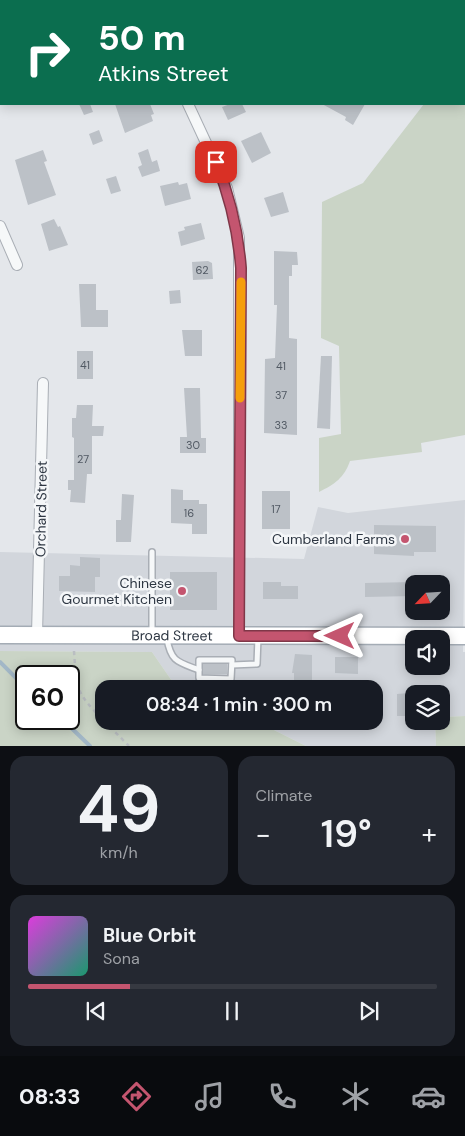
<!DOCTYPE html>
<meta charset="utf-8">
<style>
:root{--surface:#171b24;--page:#242831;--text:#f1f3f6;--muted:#9ea1a6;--line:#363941;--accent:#c4556f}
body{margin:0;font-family:"DM Sans",sans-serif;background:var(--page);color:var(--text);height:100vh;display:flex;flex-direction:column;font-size:19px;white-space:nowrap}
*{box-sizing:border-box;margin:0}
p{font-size:16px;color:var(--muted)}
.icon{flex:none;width:28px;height:28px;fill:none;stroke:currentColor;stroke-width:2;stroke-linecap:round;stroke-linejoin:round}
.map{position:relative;height:746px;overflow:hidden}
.side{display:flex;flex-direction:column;gap:10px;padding:10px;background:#0d0f14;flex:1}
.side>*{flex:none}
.hud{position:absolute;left:0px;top:0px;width:465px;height:105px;box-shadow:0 2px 12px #0003;background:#0b6e4f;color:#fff;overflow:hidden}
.needle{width:32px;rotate:245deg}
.controls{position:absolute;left:405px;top:575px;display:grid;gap:10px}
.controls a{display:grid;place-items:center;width:45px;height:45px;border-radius:10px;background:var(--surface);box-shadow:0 2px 12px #0003;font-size:25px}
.speed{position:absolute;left:15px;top:665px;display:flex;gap:10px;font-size:25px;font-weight:700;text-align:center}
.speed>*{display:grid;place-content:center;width:65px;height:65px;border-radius:50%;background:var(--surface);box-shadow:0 2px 12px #0003;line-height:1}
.speed .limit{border:2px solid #111;border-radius:8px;background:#fff;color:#111}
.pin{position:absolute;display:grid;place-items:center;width:42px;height:42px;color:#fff;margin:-21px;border-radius:10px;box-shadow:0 2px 8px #0006}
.me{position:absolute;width:55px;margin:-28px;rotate:270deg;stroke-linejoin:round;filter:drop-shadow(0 0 4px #0008)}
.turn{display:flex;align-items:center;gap:18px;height:105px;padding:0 15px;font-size:22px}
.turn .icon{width:65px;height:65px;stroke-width:2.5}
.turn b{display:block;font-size:35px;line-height:42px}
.big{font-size:38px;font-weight:600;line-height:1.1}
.side .tile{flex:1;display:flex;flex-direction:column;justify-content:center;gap:8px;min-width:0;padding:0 18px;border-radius:15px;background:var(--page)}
.side .dial{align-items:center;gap:0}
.dial b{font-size:65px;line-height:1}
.song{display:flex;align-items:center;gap:15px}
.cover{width:60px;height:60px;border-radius:8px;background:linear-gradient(135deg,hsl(300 70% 55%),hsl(160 70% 35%))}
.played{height:5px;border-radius:2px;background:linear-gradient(90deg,var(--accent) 25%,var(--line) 25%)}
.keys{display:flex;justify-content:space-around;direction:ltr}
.heat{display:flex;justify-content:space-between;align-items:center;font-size:28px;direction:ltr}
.side .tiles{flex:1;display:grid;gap:10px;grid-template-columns:1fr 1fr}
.tile:last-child{grid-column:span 2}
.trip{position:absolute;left:95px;top:680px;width:288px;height:50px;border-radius:15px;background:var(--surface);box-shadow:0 2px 12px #0003;font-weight:600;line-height:50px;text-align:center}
.tabs{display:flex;height:80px;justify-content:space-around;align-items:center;background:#090b0e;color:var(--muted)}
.tabs .icon{width:35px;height:35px}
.tabs .selected{color:var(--accent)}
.tabs b{font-size:22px;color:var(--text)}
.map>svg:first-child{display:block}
.built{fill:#d2d6dc;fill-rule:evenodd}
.green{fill:#cad4c6;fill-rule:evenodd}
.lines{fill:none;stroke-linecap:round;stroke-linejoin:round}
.stream{stroke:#a2b7c7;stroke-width:4}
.building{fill:#bcc1c7}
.lane-casing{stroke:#a9aeb5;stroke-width:8}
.street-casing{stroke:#a9aeb5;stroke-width:12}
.primary-casing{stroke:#a4acb5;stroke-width:19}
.path{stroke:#babec2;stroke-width:2.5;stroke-dasharray:4 4;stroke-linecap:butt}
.lane{stroke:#f6f8f9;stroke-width:5}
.street{stroke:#f6f8f9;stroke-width:10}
.primary{stroke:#fff;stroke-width:16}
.route-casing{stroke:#7f3748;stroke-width:12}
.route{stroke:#c4556f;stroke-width:9}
.slow{stroke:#f59e0b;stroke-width:9}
.poi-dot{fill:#c4556f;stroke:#f4f6f8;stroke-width:2}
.labels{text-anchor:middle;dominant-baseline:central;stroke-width:5;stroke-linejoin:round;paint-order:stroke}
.number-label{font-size:11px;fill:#515963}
.street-label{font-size:14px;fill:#2d3642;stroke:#f4f6f8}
.poi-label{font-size:14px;fill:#2d3642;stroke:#f4f6f8;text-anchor:end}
</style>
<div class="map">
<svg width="465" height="746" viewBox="0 0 465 746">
<rect width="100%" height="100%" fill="#e4e7eb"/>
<path class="built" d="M 465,500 L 463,652 L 465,652 L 465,716 L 441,717 L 441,694 L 414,694 L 414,721 L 435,721 L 436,746 L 306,746 L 256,721 L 374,721 L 374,689 L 188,689 L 172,681 L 152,652 L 0,651 L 0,552 L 304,559 L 318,507 L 348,513 ZM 414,584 L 441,584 L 441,611 L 414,611 ZM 414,639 L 441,639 L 441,666 L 414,666 Z"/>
<g class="green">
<path d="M 443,0 L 465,0 L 465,435 L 421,443 L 422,452 L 350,461 C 344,478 335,484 319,492 L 319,438 L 341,434 L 339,346 L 321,338 L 322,202 L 363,183 L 424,104 L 464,104 L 464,1 Z"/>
<path d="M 0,651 L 152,652 L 172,681 L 188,689 L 104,689 L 104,721 L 256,721 L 306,746 L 0,746 ZM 26,676 L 69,676 L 69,719 L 26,719 Z"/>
<path d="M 465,716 L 465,746 L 436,746 L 435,721 L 441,721 L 441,717 Z"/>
</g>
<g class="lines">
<g class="stream">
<path d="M 0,662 L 26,688"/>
<path d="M 62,719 L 90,746"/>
</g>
</g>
<g class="building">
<path d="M 79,104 L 90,104 L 93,112 L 84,115 Z"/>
<path d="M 115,104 L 150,104 L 154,114 L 151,115 L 153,121 L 125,133 Z"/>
<path d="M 230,104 L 242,104 L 246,112 L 228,120 L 222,107 Z"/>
<path d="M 322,104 L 365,104 L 353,125 L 345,120 L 346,117 Z"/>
<path d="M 99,130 L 103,141 L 93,145 L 89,134 Z"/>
<path d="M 261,132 L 271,153 L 252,163 L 241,141 Z"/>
<path d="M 148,149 L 152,162 L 157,160 L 160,171 L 142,177 L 138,167 L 142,165 L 138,153 Z"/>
<path d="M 43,150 L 47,161 L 44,162 L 56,195 L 28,205 L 15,160 Z"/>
<path d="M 116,176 L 121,191 L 111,194 L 106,179 Z"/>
<path d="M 178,182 L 179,185 L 187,183 L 191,199 L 165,206 L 160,186 Z"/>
<path d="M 283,192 L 289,212 L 271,217 L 264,198 Z"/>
<path d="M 54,219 L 58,227 L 60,226 L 68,245 L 49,251 L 41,224 Z"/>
<path d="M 201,223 L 205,239 L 181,246 L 178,232 L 185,230 L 184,227 Z"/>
<path d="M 274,251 L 297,252 L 298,265 L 292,265 L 292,276 L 289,276 L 289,338 L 297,339 L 297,435 L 264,433 L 265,359 L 275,358 L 277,305 L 274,305 Z"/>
<path d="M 208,261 L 212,263 L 213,279 L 193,280 L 192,262 Z"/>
<path d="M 79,284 L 96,284 L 96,310 L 108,310 L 108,327 L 81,327 Z"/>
<path d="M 180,290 L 181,303 L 170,304 L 169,291 Z"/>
<path d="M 182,330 L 202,330 L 202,356 L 185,356 Z"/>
<rect x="77" y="351" width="16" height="28"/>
<path d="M 321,356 L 332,356 L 330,429 L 317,428 Z"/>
<path d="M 184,388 L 200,388 L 201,438 L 206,438 L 206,453 L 180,453 L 180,437 L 187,437 Z"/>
<path d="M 77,405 L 93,405 L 92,426 L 104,426 L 103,436 L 92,436 L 92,474 L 87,474 L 85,503 L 70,502 L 71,490 L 68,490 L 68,480 L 74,480 L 74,438 L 72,437 L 72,418 L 76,418 Z"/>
<path d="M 171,489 L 183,490 L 183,500 L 199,500 L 199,504 L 207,504 L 207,534 L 192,534 L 192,524 L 171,523 Z"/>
<rect x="262" y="491" width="28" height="38"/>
<path d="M 122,494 L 134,495 L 131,542 L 116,542 L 116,520 L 121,520 Z"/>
<path d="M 374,525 L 436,526 L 436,552 L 414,552 L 414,556 L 374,554 Z"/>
<path d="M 80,557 L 100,558 L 100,577 L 95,577 L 95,592 L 59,591 L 59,576 L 70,576 L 70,565 L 80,566 Z"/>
<rect x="170" y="572" width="47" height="38"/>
<path d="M 263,582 L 281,582 L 281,586 L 298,586 L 298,599 L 263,599 Z"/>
<path d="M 414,582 L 414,596 L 365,597 L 365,583 Z"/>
<path d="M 295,654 L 312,655 L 312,689 L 294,689 L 294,673 L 292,673 Z"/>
<path d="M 335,657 L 358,657 L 358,674 L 335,673 Z"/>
<rect x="203" y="664" width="24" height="10"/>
<path d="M 409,693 L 410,716 L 397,716 L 397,694 Z"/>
</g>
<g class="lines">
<defs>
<g id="lane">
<path d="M 152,633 L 152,552"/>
<path d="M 167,639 C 171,662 178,662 199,670"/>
<path d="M 199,660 L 232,660 L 231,679 L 199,678 Z"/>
<path d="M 232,665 L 257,664 L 258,637"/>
</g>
<g id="street">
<path d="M 145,0 L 145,1"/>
<path d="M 388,0 L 388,1"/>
<path d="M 268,1 L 271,0"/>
<path d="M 188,104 L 227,188 L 239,238 L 239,636"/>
<path d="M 0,226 L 17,265"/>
<path d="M 37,635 L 43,383"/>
</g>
<g id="primary">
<path id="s1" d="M 0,635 L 465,636"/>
</g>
</defs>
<use href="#lane" class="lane-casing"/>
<use href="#street" class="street-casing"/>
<use href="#primary" class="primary-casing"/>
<g class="path">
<path d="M 74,651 C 77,691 75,691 104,721"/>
<path d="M 104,721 L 129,746"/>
</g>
<use href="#lane" class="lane"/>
<use href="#street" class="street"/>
<use href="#primary" class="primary"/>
</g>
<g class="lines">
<defs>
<path id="route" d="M 216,162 C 230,197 238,230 241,268 L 239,636 L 340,636"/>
</defs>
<use href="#route" class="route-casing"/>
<use href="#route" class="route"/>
<path class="slow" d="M 240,398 L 241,282"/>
</g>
<g class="poi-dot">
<circle cx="405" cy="539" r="5"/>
<circle cx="182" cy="591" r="5"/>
</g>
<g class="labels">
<g class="number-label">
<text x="202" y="270">62</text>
<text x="85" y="365">41</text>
<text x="281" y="366">41</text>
<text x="281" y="395">37</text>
<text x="281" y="425">33</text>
<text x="193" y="445">30</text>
<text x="83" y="459">27</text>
<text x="276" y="509">17</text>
<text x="189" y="513">16</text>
</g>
<g class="street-label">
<text transform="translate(41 509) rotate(-89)">Orchard Street</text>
<text stroke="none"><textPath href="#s1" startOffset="172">Broad Street</textPath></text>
</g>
<g class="poi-label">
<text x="395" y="539">Cumberland Farms</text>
<text x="172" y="583">Chinese<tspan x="172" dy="16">Gourmet Kitchen</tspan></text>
</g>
</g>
</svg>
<div class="controls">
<a><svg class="needle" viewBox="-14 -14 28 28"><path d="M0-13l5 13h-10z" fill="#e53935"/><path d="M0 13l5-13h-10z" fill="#9ea1a6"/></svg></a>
<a><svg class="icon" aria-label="sound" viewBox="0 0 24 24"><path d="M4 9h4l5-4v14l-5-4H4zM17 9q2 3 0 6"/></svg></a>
<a><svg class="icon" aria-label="layers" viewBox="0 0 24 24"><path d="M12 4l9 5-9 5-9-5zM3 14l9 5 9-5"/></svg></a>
</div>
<div class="speed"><div class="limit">60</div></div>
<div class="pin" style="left:216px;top:162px;background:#d93025"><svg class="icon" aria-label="arrive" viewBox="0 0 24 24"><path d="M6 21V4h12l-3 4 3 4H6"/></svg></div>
<svg class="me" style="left:340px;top:636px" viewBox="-20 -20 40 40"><path d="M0-17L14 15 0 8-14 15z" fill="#c4556f" stroke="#fff" stroke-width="4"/></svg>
<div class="trip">08:34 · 1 min · 300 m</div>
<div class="hud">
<div class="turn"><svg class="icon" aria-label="right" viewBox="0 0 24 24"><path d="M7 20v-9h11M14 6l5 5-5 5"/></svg><div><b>50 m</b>Atkins Street</div></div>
</div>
</div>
<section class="side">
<div class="tiles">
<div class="tile dial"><b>49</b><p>km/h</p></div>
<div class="tile"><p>Climate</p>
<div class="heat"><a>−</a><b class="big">19°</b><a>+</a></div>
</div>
<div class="tile">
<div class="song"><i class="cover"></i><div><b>Blue Orbit</b><p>Sona</p></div></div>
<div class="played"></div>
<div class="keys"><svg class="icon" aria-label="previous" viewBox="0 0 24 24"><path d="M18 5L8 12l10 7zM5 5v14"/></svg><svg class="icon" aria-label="pause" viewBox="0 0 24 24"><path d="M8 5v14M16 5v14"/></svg><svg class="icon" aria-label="next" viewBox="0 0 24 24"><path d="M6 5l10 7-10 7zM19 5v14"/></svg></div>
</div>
</div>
</section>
<nav class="tabs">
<b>08:33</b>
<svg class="icon selected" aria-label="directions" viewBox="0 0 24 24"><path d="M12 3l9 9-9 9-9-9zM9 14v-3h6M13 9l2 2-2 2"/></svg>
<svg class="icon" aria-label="music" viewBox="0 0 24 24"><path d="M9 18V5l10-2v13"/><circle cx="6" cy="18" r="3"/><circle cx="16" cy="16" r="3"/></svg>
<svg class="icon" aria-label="phone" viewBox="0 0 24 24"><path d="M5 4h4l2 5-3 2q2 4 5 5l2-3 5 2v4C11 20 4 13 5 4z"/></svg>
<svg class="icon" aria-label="climate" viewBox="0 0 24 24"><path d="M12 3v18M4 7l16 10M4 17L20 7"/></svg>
<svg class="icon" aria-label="car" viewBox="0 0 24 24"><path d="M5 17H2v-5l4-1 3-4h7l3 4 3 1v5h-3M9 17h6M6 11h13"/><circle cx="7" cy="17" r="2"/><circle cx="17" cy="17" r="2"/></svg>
</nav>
